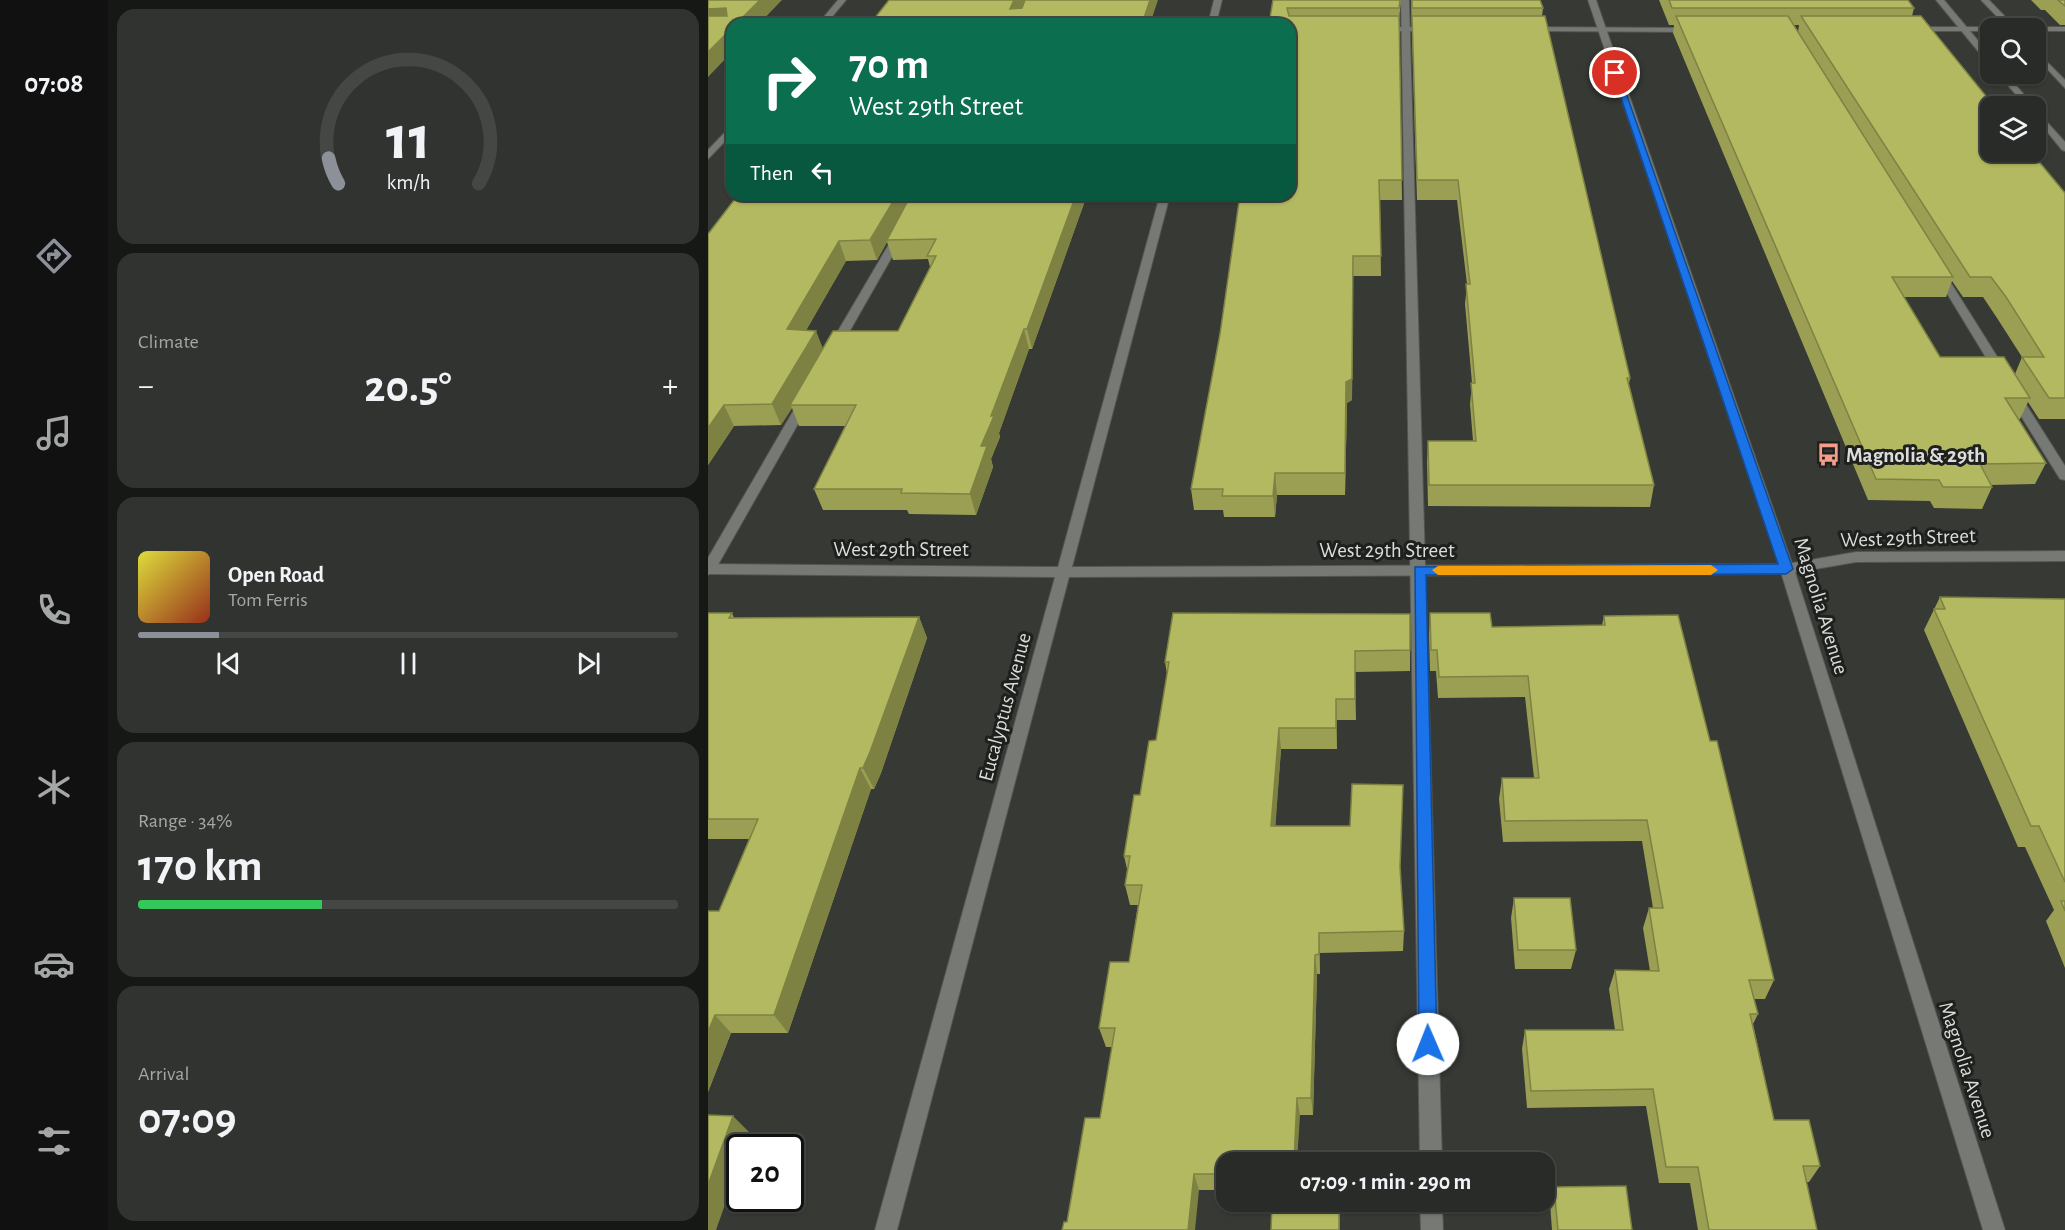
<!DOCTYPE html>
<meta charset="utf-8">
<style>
:root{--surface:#282b27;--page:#30332f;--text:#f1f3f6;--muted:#a5a7a7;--line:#444744;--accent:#8c9099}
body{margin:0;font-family:"Alegreya Sans",sans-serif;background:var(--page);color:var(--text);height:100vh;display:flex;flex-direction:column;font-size:22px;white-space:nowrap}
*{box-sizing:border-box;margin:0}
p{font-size:20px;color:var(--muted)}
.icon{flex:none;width:33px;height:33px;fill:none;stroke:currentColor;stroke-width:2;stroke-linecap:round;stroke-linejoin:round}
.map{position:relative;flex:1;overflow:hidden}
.details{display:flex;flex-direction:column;gap:9px;padding:9px;background:#161815;width:600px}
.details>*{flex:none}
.banner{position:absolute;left:18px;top:18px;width:570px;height:183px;border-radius:18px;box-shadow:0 2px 4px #0004,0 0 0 2px var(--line);background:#0b6e4f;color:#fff;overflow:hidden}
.controls{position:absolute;left:1272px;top:18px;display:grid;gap:12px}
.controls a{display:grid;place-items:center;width:66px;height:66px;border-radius:12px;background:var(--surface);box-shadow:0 2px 4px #0004,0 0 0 2px var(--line);font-size:30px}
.speed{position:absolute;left:18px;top:1134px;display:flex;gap:12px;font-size:30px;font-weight:700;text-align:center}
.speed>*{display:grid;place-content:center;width:78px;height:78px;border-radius:50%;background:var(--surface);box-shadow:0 2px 4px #0004,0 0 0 2px var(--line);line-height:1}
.speed .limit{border:3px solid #111;border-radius:9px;background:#fff;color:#111}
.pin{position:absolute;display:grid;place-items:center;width:51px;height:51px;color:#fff;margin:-26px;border:3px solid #fff;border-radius:50%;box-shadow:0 2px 6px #0007}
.me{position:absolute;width:66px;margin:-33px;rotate:359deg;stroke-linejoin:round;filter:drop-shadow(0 0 4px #0008)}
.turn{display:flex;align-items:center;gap:21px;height:126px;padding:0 24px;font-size:27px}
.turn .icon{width:78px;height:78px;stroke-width:2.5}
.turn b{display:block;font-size:42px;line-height:51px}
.then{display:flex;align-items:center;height:57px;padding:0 24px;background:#0003;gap:12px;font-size:22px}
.big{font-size:45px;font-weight:700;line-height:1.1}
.details .card{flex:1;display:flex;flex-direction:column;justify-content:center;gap:9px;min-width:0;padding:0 21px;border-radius:18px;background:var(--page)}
.details .dial{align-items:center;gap:0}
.dial svg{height:156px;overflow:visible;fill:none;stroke:var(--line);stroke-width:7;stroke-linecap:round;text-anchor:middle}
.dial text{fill:var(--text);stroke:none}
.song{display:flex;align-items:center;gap:18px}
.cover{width:72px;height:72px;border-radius:9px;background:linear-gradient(135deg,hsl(60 70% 55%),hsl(10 70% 35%))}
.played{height:6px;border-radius:3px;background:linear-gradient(90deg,var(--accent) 15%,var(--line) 15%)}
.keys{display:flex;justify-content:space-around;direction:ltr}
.heat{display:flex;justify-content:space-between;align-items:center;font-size:33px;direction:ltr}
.charge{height:9px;border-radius:4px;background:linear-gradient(90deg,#34c759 34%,var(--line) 0)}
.trip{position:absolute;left:508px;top:1152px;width:339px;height:60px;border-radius:18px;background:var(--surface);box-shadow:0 2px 4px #0004,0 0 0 2px var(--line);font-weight:700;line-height:60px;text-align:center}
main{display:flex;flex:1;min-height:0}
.menu{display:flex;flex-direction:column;width:108px;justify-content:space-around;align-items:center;background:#101110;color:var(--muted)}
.menu .icon{width:42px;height:42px}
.menu .current{color:var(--accent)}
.menu b{font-size:27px;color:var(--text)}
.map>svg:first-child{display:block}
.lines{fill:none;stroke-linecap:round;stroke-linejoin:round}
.lane-casing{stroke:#535551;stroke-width:2}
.street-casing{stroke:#535551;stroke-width:2}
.secondary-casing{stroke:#535551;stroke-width:2}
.lane{fill:#767974;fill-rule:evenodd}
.street{fill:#767974;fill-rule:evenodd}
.secondary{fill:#767974;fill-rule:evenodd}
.wall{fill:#9a9f53;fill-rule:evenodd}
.shaded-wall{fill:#7d8243}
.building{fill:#b3b960;stroke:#7d8243;stroke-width:1.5}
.route{fill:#1a73e8;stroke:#114b97;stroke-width:1.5}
.slow{fill:#f59e0b}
.labels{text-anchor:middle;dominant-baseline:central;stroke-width:6;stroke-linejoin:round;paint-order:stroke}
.poi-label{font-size:21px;font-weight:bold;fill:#dcdddb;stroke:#1e201e;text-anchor:start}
.street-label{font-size:21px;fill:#dcdddb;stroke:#1e201e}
</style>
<main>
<nav class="menu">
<b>07:08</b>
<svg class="icon current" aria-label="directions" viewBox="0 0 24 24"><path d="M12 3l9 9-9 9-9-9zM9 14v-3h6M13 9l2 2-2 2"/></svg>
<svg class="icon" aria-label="music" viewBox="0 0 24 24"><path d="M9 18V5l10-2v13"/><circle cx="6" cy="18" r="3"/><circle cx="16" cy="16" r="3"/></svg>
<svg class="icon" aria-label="phone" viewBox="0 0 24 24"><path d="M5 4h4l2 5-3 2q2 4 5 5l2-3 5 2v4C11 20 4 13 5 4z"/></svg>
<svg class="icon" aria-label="climate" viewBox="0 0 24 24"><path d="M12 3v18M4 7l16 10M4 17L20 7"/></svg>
<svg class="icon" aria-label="car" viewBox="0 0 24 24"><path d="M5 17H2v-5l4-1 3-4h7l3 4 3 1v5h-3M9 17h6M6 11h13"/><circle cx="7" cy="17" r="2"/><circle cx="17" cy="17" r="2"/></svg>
<svg class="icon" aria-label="filters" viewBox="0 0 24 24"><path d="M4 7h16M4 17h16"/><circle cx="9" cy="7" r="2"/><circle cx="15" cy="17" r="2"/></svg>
</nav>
<section class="details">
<div class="card dial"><svg viewBox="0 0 100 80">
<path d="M14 69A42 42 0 1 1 86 69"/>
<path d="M14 69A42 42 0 0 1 9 56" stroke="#8c9099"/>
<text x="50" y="56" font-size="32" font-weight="700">11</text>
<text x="50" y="72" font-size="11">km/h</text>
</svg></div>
<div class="card"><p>Climate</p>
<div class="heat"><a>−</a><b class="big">20.5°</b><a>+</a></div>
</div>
<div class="card">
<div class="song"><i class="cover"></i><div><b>Open Road</b><p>Tom Ferris</p></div></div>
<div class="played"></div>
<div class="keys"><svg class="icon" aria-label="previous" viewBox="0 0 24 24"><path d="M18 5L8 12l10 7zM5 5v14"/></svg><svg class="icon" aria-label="pause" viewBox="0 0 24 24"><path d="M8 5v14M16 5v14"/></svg><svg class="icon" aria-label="next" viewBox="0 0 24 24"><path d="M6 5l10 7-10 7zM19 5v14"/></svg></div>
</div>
<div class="card"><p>Range · 34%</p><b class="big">170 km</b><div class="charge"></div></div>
<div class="card"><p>Arrival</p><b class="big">07:09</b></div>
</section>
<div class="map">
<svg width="1357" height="1230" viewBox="0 0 1357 1230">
<rect width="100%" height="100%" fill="#363934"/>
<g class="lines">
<defs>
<g id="lane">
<path d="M 693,0 L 701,0 L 734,1162 L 712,1162 Z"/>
<path d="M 192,231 L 197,234 L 132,348 L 130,351 L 122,351 L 120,348 L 187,234 Z"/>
<path d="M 1231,269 L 1236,272 L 1300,374 L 1298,377 L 1294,378 L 1288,374 L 1226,272 Z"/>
<path d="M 1306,391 L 1312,395 L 1357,466 L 1357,480 L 1352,479 L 1300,395 Z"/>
<path d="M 97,397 L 103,401 L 7,570 L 0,575 L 0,558 L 91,401 Z"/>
<path d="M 712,1202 L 734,1202 L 735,1230 L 713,1230 Z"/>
</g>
<g id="street">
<path d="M 130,0 L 138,0 L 118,24 L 110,24 Z"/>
<path d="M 506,0 L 514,0 L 508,24 L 500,24 Z"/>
<path d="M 669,27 L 723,27 L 727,29 L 723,31 L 672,31 L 668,29 Z"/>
<path d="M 819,27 L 984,28 L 988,30 L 984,32 L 822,31 L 819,31 Z"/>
<path d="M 1200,27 L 1282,27 L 1286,28 L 1282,28 L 1282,31 L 1200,31 Z"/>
<path d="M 1325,27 L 1357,27 L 1357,31 L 1328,31 Z"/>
<path d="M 24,125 L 24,134 L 0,159 L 0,150 Z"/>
<path d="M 452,195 L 462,195 L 364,567 L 1079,564 L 1148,552 L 1357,551 L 1357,561 L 1148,562 L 1079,574 L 361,577 L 189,1230 L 167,1230 L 347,577 L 0,574 L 0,564 L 350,567 Z"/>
</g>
<g id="secondary">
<path d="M 880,0 L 888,0 L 1086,569 L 1297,1230 L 1275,1230 L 1072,569 Z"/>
<path d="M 1228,0 L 1236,0 L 1282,55 L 1282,62 L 1279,62 Z"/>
<path d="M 1273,0 L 1281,0 L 1308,28 L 1300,28 Z"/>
<path d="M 1328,51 L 1357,80 L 1357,88 L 1328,57 Z"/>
<path d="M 1290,74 L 1298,74 L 1326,106 L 1318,106 Z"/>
<path d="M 1328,110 L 1357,142 L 1357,151 L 1354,150 L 1328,118 Z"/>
</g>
</defs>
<use href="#lane" class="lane-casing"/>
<use href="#street" class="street-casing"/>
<use href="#secondary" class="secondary-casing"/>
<use href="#lane" class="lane"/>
<use href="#street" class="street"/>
<use href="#secondary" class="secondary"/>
</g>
<g class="wall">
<path d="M 565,0 L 693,0 L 691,20 L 694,200 L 672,200 L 673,276 L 645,276 L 644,400 L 639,403 L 637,495 L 569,495 L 567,517 L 516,517 L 515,510 L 486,510 L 483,489 L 512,334 Z"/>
<path d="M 703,0 L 832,0 L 835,8 L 834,16 L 922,378 L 921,384 L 946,485 L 942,507 L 720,506 L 719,462 L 720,441 L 765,441 L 762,404 L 764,383 L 757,304 L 759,284 L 749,200 L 709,200 Z"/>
<path d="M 951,0 L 1200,0 L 1206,8 L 1204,16 L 1357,193 L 1357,419 L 1331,419 L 1320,402 L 1312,419 L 1310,419 L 1338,463 L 1327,484 L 1283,485 L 1284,487 L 1274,509 L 1226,508 L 1222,501 L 1160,500 L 965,33 L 966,25 L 961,25 ZM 1085,25 L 1091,25 L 1090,32 ZM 1244,281 L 1255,297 L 1275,297 L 1289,318 L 1314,357 L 1307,374 L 1232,357 L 1196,297 L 1238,297 Z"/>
<path d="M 1323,0 L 1357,0 L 1357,25 L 1352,25 L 1337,10 L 1333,10 Z"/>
<path d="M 379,195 L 324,349 L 321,349 L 291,433 L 292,437 L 283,459 L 285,467 L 268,515 L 201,514 L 199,510 L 115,510 L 106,489 L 138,426 L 91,426 L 84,408 L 73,425 L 26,426 L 0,465 L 0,234 ZM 179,242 L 185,260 L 220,259 L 222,267 L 190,331 L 115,349 L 98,330 L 138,261 L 169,260 Z"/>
<path d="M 1232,597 L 1357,599 L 1357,968 L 1338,921 L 1346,910 L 1317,847 L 1310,847 L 1216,630 Z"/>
<path d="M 0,613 L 24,613 L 26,618 L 211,617 L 219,638 L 173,773 L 166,789 L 163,789 L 80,1033 L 23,1033 L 0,1092 L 11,911 L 41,839 L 0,839 Z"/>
<path d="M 465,613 L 702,650 L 702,671 L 647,672 L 648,720 L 629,720 L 629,749 L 573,749 L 567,826 L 692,871 L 696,931 L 695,951 L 612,953 L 612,974 L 609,974 L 605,1115 L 592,1115 L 519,1162 L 519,1190 L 491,1190 L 359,1222 L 392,1118 L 404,1047 L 398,1047 L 391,1028 L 421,962 L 430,905 L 422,905 L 417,885 L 419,869 L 416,856 L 448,740 L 459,674 L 457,662 Z"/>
<path d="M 722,613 L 784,627 L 894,625 L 896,616 L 1002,741 L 1066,980 L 1057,999 L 1046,999 L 1050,1014 L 1045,1024 L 1066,1120 L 1112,1166 L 1101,1182 L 1098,1182 L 1109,1230 L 990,1230 L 982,1183 L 951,1183 L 938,1106 L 819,1108 L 814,1049 L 817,1030 L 907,1030 L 901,989 L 907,970 L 942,971 L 935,928 L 941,908 L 945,908 L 934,841 L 795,842 L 791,799 L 794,778 L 826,778 L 817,697 L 730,698 L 728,671 L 722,671 L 721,635 Z"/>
<path d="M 806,898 L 868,950 L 863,969 L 807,969 L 803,918 Z"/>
<path d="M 846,1187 L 924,1230 L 844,1230 L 842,1203 Z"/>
</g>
<g class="shaded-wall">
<path d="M 52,0 L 74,0 L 51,24 L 28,24 Z"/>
<path d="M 306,0 L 318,0 L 306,24 L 302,9 Z"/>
<path d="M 442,0 L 450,0 L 442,24 L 434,24 Z"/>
<path d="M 18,8 L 24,25 L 0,27 L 0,9 Z"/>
<path d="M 24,28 L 24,52 L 0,77 L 0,52 Z"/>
<path d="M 189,195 L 206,195 L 179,240 L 179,242 L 169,260 L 162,240 Z"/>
<path d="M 368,195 L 379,195 L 324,349 L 319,329 Z"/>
<path d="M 131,241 L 138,261 L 87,350 L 79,329 Z"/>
<path d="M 645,256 L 644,400 L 639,403 L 637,495 L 637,473 L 638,382 Z"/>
<path d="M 316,329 L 321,349 L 291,433 L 292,437 L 283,459 L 285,467 L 268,515 L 262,494 L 273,446 L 283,416 Z"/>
<path d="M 108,331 L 116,351 L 82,405 L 84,408 L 73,425 L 64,404 Z"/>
<path d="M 16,405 L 26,426 L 0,465 L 0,428 Z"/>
<path d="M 567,473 L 569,495 L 567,517 L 565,496 Z"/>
<path d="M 211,617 L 219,638 L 173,773 L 166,789 L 155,768 Z"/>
<path d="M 628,699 L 629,720 L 629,749 L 628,728 Z"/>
<path d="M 571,728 L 573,749 L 566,847 L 563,826 Z"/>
<path d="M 152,768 L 163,789 L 80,1033 L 66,1015 Z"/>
<path d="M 611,933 L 612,953 L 612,974 L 611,954 Z"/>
<path d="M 607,955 L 609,974 L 605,1115 L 603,1098 Z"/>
<path d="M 7,1015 L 23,1033 L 0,1092 L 0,1032 Z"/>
<path d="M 589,1098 L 592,1115 L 589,1162 L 586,1162 Z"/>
<path d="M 25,1116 L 42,1133 L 37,1148 L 32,1148 L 32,1162 L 8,1230 L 0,1230 L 0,1185 Z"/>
<path d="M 486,1174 L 491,1190 L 487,1230 L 480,1230 Z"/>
<rect x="631" y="1202" width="1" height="28"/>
</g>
<g class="building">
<path d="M 0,0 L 52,0 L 28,24 L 24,24 L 24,28 L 0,52 L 0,16 L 19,16 L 18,8 L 0,9 Z"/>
<path d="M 181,0 L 306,0 L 302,9 L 314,8 L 317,0 L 442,0 L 434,24 L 162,24 Z"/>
<path d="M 565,0 L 692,0 L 691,8 L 579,8 L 581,16 L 691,16 L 694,180 L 671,180 L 673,256 L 645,256 L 644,379 L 638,382 L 637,473 L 567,473 L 565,496 L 514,496 L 515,489 L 483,489 L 512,334 L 532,195 L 582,195 L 582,24 L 561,24 Z"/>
<path d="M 704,0 L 832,0 L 835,8 L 704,8 Z"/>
<path d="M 961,0 L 1200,0 L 1206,8 L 964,8 Z"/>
<path d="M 1350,0 L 1357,0 L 1357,6 Z"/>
<path d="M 704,16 L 837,16 L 922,378 L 919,378 L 946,485 L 721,485 L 720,441 L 768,441 L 763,383 L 767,383 L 758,284 L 762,284 L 750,180 L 709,180 Z"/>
<path d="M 968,16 L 1080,16 L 1245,277 L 1184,277 L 1232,357 L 1296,357 L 1322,398 L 1297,398 L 1338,463 L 1272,464 L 1284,487 L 1235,487 L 1231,480 L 1168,479 Z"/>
<path d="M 1093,16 L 1213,16 L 1286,106 L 1282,106 L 1282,152 L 1323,152 L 1357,193 L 1357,398 L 1341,398 L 1314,357 L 1336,357 L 1298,297 L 1283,277 L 1262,277 Z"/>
<path d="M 30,195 L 189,195 L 162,240 L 131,241 L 79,329 L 108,331 L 64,404 L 16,405 L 0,428 L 0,234 Z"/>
<path d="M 203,195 L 368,195 L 319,329 L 316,329 L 283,416 L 286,416 L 273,446 L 279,446 L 262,494 L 193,493 L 194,489 L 106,489 L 148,405 L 82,405 L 125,331 L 190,331 L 228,256 L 219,256 L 228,239 L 179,240 Z"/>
<path d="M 1232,597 L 1357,599 L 1357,882 L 1331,826 L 1323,826 L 1226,609 L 1237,609 Z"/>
<path d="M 0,613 L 24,613 L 21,618 L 211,617 L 162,752 L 155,768 L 152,768 L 66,1015 L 7,1015 L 0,1032 L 0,911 L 11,911 L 50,819 L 0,819 Z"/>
<path d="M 465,613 L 702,614 L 702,650 L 647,651 L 647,699 L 628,699 L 628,728 L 571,728 L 563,826 L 642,826 L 644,784 L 695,785 L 692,867 L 696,931 L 611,933 L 611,954 L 607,955 L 603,1098 L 589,1098 L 586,1162 L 519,1162 L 519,1174 L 486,1174 L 480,1230 L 354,1230 L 356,1222 L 359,1222 L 377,1118 L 392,1118 L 407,1028 L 391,1028 L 402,962 L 421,962 L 434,885 L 417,885 L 422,856 L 416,856 L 426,795 L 432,795 L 441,741 L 448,740 L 461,662 L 457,662 Z"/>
<path d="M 722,613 L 782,613 L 784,627 L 897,625 L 896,616 L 970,615 L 1002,741 L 1009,741 L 1066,980 L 1041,980 L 1050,1014 L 1042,1014 L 1066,1120 L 1101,1120 L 1112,1166 L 1095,1166 L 1109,1230 L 1001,1230 L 990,1167 L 958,1167 L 945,1089 L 823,1091 L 817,1030 L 915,1030 L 907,970 L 951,971 L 941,908 L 955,908 L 939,820 L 797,821 L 794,778 L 831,778 L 820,676 L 731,677 L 729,650 L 723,650 Z"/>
<path d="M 806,898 L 862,898 L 868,950 L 810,950 Z"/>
<path d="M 1353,901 L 1357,901 L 1357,911 Z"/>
<path d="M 0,1115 L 25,1116 L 0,1185 Z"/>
<path d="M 918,1186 L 924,1230 L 850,1230 L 846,1187 Z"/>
<path d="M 564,1202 L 631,1202 L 631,1230 L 563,1230 Z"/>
</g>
<path class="route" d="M 904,71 L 911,73 L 1085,569 L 1078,574 L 718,575 L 729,1044 L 727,1050 L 720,1053 L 714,1050 L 711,1044 L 707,567 L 1070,564 Z"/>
<path class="slow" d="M 1003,565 L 1010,570 L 1003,575 L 730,575 L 724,570 L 730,566 Z"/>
<defs>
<symbol id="bus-bare" viewBox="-9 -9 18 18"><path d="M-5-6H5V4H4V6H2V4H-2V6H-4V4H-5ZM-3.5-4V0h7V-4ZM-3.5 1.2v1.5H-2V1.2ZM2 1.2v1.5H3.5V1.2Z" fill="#f49e8a" stroke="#1e201e" stroke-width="2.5" paint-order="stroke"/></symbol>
</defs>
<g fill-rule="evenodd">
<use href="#bus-bare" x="1104" y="438" width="33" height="33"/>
</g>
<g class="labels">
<g class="poi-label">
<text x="1138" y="455">Magnolia &amp; 29th</text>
</g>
<g class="street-label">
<text transform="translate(1200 538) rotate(-2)">West 29th Street</text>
<text x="193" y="549">West 29th Street</text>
<text x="679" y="550">West 29th Street</text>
<text transform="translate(1113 606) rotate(73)">Magnolia Avenue</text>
<text transform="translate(297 707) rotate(-75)">Eucalyptus Avenue</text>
<text transform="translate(1259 1070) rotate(72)">Magnolia Avenue</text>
</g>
</g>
</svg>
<div class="controls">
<a><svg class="icon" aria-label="search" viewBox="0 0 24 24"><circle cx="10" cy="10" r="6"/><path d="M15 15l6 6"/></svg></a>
<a><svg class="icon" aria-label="layers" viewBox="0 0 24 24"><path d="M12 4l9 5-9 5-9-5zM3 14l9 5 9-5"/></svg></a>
</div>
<div class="speed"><div class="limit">20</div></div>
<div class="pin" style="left:907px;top:73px;background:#d93025"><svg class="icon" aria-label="arrive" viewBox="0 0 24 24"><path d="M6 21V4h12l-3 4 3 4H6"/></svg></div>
<svg class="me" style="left:720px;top:1044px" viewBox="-20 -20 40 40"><circle r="19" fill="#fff"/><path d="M0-13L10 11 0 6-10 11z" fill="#1a73e8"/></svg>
<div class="trip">07:09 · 1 min · 290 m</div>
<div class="banner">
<div class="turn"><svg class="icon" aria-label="right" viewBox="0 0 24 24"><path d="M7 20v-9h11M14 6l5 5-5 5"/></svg><div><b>70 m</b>West 29th Street</div></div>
<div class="then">Then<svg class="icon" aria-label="left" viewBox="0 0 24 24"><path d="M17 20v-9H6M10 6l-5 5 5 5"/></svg></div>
</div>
</div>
</main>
